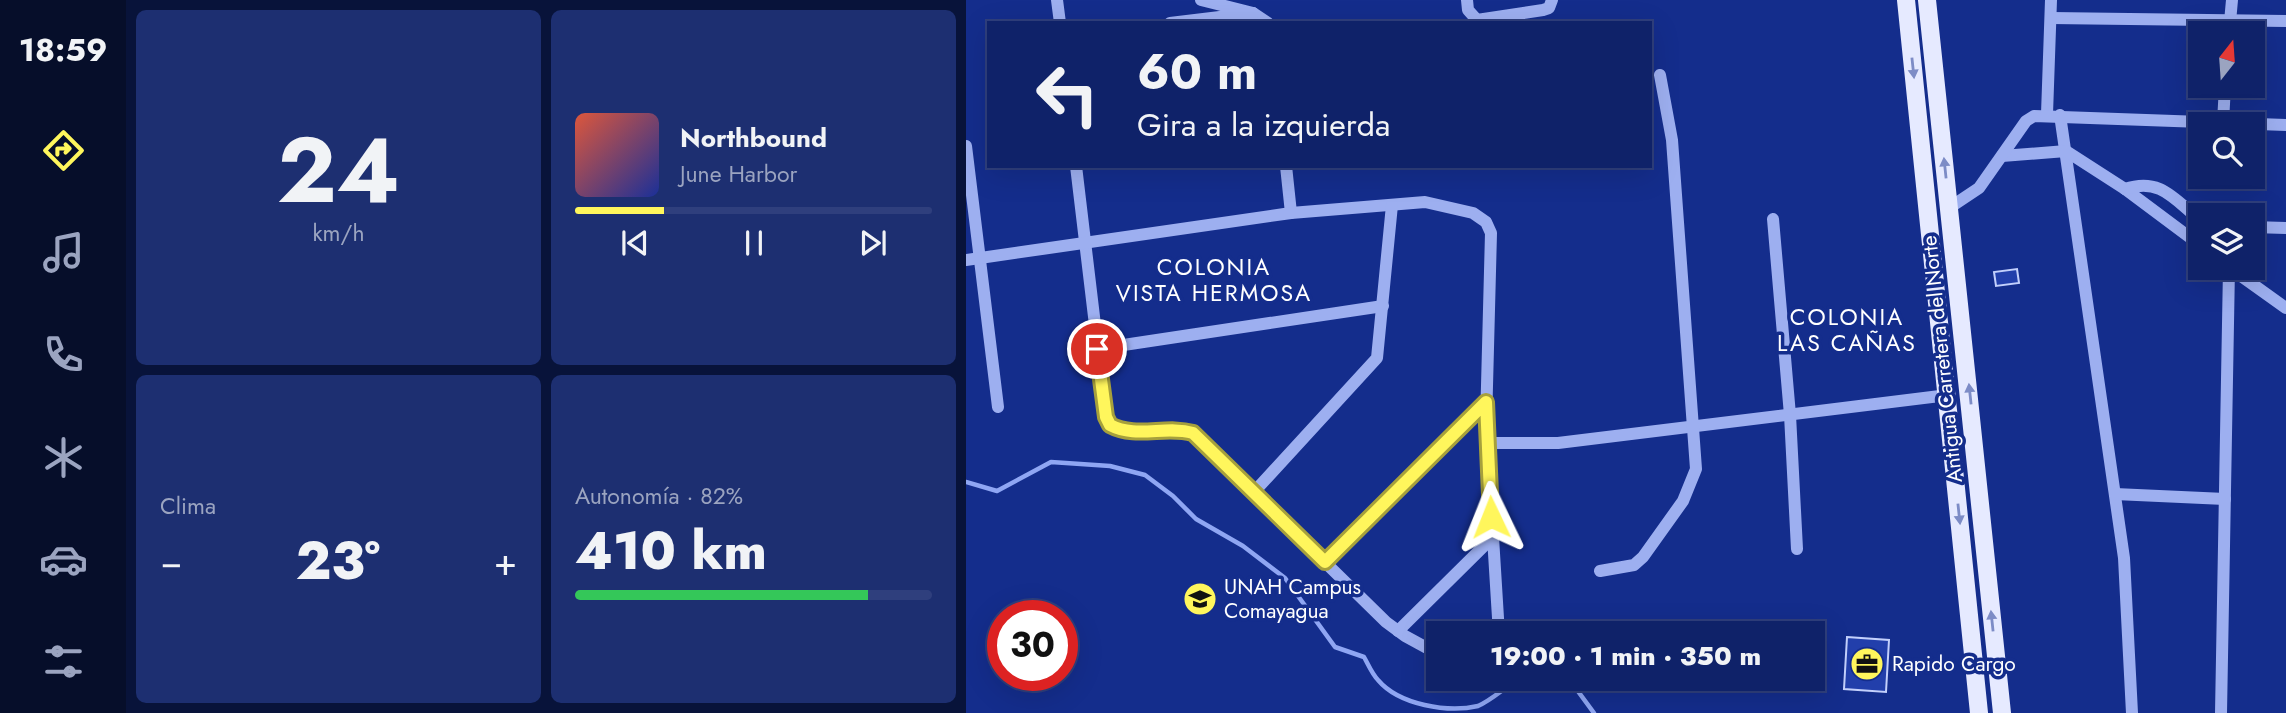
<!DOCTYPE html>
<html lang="es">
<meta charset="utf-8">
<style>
:root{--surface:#0f2269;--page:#1d2f71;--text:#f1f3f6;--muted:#9ba4c0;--line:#2f3f7d;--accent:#fff65c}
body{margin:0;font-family:Jost,sans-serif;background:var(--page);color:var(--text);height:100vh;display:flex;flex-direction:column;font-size:26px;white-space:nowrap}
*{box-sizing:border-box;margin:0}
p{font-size:23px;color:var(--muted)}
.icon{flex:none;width:38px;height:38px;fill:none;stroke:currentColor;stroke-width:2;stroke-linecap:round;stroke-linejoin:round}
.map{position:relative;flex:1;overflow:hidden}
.sheet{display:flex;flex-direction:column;gap:10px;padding:10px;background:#08133a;width:840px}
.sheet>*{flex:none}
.hud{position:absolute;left:21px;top:21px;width:665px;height:147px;border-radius:0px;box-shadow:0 7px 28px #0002,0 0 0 2px var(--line);background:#0f2269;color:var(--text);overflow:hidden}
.needle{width:46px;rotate:17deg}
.fabs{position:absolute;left:1222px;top:21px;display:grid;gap:14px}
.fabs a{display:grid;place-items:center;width:77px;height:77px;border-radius:0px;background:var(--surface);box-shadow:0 7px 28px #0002,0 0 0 2px var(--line);font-size:35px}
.speed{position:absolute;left:21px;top:600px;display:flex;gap:14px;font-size:35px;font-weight:700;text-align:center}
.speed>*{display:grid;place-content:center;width:91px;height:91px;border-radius:50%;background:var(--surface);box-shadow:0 7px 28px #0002,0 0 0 2px var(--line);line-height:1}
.speed .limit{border:10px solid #d22;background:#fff;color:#111}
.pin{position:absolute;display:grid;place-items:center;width:60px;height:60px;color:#fff;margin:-30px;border:4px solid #fff;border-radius:50%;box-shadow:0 2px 7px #0007}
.me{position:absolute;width:77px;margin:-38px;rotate:358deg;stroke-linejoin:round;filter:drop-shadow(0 0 5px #0008)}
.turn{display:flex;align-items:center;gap:24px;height:147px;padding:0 35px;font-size:32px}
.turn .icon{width:91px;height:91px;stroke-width:2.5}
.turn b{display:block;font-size:49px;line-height:60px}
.big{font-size:52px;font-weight:800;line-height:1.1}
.sheet .card{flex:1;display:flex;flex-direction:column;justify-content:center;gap:10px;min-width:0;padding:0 24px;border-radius:10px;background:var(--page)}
.sheet .dial{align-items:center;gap:0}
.dial b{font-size:91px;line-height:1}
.song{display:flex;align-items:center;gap:21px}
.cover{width:84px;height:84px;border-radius:10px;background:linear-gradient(135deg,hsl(10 70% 55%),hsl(230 70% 35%))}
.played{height:7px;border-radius:4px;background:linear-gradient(90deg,var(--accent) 25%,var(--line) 25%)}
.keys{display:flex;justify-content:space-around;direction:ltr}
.heat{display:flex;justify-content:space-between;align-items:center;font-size:38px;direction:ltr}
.charge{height:10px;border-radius:5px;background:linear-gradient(90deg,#34c759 82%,var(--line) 0)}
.sheet .tiles{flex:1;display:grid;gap:10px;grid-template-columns:repeat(2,1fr)}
.trip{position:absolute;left:460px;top:621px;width:399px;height:70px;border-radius:0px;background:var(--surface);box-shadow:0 7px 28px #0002,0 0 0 2px var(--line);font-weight:800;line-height:70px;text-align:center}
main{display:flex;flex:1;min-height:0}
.menu{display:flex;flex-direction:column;width:126px;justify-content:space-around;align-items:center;background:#060e2a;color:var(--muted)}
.menu .icon{width:49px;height:49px}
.menu .selected{color:var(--accent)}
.menu b{font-size:32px;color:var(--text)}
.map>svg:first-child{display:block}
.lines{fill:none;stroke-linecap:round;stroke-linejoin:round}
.stream{stroke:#8fa6f3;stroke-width:4.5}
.building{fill:#223fab;stroke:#c3d0fc;stroke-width:2}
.minor{stroke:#9daff0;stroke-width:12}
.major{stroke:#e6eaff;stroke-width:18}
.oneway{fill:#7d8cc6}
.route-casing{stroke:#a6a03c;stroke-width:18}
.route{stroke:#fff65c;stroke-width:12}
.labels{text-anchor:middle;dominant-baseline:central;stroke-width:7;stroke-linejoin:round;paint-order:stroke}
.street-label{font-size:21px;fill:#fff;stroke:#142d8c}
.poi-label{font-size:21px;fill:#fff;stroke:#142d8c;text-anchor:start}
.neighbourhood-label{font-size:23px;letter-spacing:2px;fill:#fff;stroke:#142d8c}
</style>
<main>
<nav class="menu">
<b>18:59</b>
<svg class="icon selected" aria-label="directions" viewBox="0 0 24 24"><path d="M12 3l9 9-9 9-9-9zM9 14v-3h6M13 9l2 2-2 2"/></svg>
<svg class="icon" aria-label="music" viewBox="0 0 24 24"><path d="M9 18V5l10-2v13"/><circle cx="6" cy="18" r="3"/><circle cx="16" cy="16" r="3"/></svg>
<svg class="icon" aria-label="phone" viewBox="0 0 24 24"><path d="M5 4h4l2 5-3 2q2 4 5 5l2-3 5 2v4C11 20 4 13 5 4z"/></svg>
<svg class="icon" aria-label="climate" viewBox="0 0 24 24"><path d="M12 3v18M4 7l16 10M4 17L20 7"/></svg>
<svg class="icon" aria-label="car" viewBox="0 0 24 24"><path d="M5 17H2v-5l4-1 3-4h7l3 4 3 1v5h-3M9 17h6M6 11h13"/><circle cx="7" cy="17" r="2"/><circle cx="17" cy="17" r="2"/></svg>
<svg class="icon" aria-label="filters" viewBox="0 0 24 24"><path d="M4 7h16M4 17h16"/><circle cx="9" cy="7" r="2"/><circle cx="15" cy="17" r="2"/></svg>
</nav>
<section class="sheet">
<div class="tiles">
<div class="card dial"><b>24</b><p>km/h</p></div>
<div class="card">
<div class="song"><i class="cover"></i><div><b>Northbound</b><p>June Harbor</p></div></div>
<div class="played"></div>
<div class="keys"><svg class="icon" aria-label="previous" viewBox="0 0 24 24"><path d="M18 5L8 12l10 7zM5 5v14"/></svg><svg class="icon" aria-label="pause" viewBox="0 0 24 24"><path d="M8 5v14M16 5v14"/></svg><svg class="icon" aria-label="next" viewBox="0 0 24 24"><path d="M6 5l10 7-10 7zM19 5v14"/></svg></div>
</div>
<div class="card"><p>Clima</p>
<div class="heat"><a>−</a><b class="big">23°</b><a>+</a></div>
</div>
<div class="card"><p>Autonomía · 82%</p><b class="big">410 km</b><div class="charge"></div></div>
</div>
</section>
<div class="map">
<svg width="1320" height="713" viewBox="0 0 1320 713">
<rect width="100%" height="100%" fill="#142d8c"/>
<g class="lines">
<g class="stream">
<path d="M 0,482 L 31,491 L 85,462 L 144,466 L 179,475 L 207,496 L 230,519 L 277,546 L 319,578 L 369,647 L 398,657 C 402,664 406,674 412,680 C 433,705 482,713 512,706 C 526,700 539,687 553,679"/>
<path d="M 603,679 L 628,713"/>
</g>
</g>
<g class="building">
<path d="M 1051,269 L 1053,283 L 1030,286 L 1028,272 Z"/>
<path d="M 881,637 L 923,640 L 920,692 L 878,689 Z"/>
</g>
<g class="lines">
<g class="minor">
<path d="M 91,0 L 94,23"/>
<path d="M 235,0 L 287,13 L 302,23"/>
<path d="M 501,0 L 502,10 L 511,20 L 577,10 L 583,8 L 586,0"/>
<path d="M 1085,18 L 1320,21"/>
<path d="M 204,23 L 287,13"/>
<path d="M 1263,33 L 1266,0"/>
<path d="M 1081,114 L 1085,0"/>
<path d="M 1094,115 L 1158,558 L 1166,713"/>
<path d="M 1257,122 L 1259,86"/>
<path d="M 0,146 L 32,407"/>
<path d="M 1036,156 L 1100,151 L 1159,189 L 1234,245"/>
<path d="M 110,166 L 140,417 L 144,425 C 169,439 200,425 227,433 L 420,622 L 439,636 L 472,654"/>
<path d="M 320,166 L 325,213"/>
<path d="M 1159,189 C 1194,177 1208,199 1234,220"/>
<path d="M 983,208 L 1013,188 L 1060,121 L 1068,116 L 1320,125"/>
<path d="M 807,219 L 824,415 L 831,549"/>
<path d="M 1286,227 L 1320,228"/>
<path d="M 0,260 L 325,213 L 459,202 L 507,213 L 520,222 L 525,233 L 520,424 L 533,634"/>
<path d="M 1264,268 L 1320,308"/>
<path d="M 131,349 L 417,306"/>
<path d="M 522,443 L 592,443 L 982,395"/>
<path d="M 288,492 L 411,358 L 426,205"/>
<path d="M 1149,494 L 1259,499"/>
<path d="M 359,562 L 520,402"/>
<path d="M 634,571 L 668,565 L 677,557 L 717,501 L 730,469 L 706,140 L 694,75"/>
<path d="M 432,631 L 525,539"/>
<path d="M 1255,713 L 1263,268"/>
</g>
<g class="major">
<path d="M 940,0 L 1013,713"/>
<path d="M 961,0 L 1036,713"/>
</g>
</g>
<defs><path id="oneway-solid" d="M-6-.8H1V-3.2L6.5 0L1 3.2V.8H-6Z" transform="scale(1.75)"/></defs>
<g class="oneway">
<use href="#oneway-solid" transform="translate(947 68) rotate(84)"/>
<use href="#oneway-solid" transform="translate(979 168) rotate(-96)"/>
<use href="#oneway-solid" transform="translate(1004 394) rotate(-96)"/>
<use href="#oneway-solid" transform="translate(993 514) rotate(84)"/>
<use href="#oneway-solid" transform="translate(1026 621) rotate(-96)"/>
</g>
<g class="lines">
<defs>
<path id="route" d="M 131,349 L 140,417 L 144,425 C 170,439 200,425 227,433 L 359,562 L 520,402 L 525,517"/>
</defs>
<use href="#route" class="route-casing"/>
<use href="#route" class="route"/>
</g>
<defs>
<symbol id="university-disc" viewBox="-11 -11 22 22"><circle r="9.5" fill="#fff65c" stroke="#142d8c"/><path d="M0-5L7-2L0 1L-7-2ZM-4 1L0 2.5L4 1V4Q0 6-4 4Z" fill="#111"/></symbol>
<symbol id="office-disc" viewBox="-11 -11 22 22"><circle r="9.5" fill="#fff65c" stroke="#142d8c"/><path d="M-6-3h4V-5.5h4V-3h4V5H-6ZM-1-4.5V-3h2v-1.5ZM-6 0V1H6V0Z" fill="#111"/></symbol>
</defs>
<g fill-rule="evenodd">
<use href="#university-disc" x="215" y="580" width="38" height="38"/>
<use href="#office-disc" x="882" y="645" width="38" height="38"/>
</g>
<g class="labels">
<g class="street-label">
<text transform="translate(976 359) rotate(-96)">Antigua Carretera del Norte</text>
</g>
<g class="poi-label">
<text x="258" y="587">UNAH Campus<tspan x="258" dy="24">Comayagua</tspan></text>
<text x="926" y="664">Rapido Cargo</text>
</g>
<g class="neighbourhood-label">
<text x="248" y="267">COLONIA<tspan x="248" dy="26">VISTA HERMOSA</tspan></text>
<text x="881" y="317">COLONIA<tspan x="881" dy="26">LAS CAÑAS</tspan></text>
</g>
</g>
</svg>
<div class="fabs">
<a><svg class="needle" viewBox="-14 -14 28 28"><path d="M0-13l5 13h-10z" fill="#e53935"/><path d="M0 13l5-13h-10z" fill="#9ba4c0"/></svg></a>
<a><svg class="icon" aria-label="search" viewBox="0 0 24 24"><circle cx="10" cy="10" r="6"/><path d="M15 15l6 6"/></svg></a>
<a><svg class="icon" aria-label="layers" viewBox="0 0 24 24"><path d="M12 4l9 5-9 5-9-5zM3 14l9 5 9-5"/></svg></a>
</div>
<div class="speed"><div class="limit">30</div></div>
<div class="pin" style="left:131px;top:349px;background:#d93025"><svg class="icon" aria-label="arrive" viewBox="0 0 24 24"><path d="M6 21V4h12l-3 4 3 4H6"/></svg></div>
<svg class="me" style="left:525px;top:517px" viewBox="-20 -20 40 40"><path d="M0-17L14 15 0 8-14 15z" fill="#fff65c" stroke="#fff" stroke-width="4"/></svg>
<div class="trip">19:00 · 1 min · 350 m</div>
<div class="hud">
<div class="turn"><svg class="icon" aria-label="left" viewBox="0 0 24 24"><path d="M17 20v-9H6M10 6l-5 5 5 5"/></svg><div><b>60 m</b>Gira a la izquierda</div></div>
</div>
</div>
</main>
